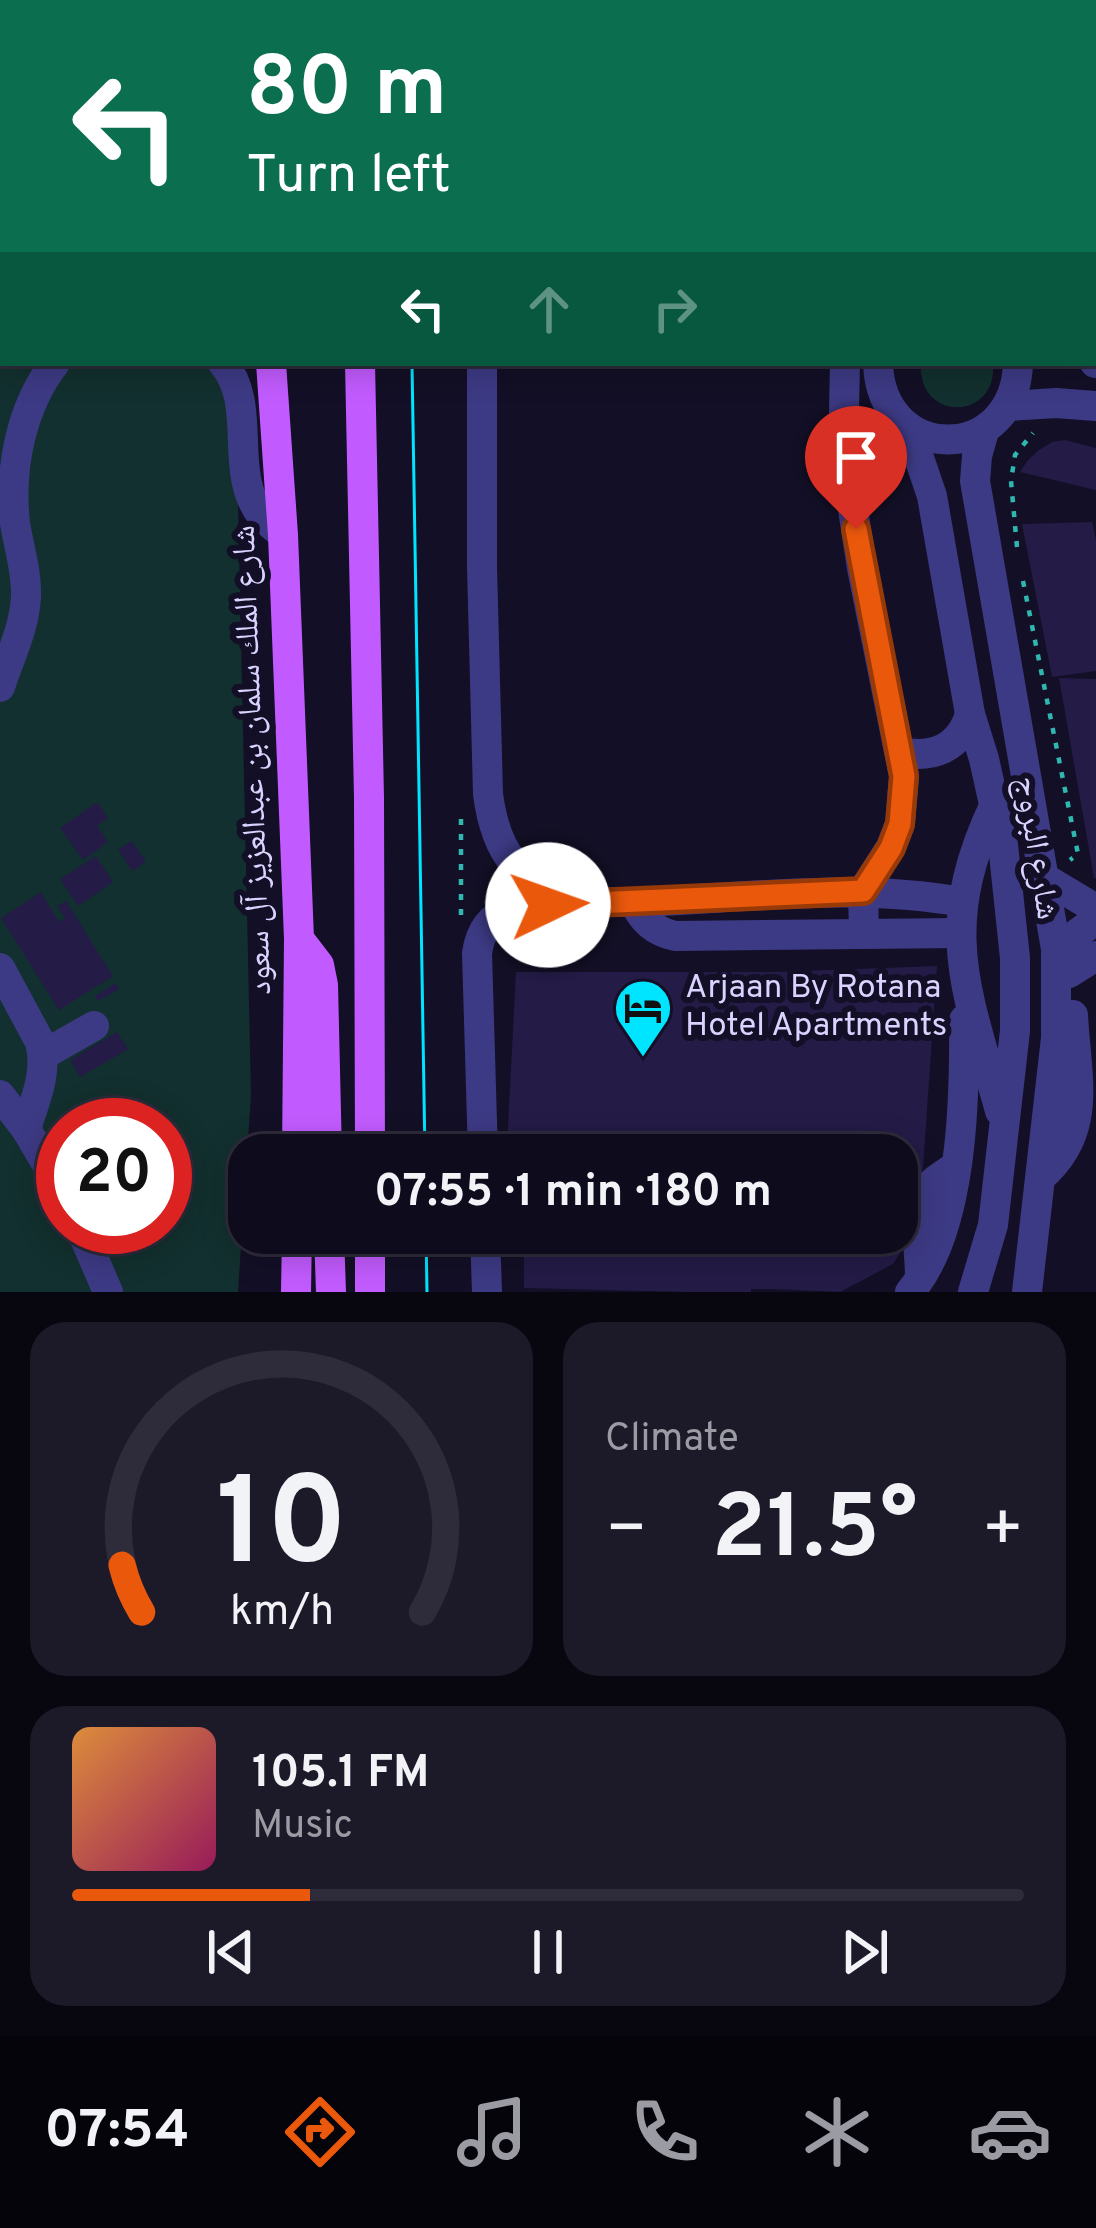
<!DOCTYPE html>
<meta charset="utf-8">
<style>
:root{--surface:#0e0b1c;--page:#1c1929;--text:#f1f3f6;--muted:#9b9ba3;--line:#2e2b3b;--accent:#ea580c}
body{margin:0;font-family:Overpass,"Noto Naskh Arabic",sans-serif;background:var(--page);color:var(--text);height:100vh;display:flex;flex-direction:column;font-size:45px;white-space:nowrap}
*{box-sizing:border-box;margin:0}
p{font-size:39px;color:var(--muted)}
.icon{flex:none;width:66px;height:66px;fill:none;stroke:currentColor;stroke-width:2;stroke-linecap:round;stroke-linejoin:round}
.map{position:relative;height:1292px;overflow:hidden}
.side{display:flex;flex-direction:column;gap:30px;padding:30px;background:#08060f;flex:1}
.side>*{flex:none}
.hud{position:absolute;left:0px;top:0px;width:1098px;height:366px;box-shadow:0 6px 30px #0003,0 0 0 3px var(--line);background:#0b6e4f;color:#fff;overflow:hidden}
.speed{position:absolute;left:36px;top:1098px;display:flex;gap:24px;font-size:60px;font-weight:700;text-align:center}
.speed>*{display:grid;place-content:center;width:156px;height:156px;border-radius:50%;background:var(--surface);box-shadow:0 6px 30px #0003,0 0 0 3px var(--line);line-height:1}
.speed .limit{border:18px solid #d22;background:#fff;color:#111}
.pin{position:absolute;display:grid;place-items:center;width:102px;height:102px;color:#fff;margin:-123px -51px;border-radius:50% 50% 50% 0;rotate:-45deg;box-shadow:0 0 12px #0007}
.pin .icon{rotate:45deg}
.me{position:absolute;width:132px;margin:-66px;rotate:87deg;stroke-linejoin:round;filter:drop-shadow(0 0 9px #0008)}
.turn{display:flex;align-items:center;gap:42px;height:252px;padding:0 48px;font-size:54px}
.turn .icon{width:156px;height:156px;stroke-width:2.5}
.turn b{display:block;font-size:84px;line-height:102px}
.lanes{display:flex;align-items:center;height:114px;padding:0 48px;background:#0003;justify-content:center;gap:60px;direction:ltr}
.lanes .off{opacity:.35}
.big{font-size:90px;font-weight:700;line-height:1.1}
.side .tile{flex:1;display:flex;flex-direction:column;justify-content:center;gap:18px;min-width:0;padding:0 42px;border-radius:36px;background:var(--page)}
.side .dial{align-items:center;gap:0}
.dial svg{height:312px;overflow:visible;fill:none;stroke:var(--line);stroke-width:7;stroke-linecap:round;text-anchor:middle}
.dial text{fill:var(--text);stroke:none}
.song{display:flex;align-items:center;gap:36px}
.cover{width:144px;height:144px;border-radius:18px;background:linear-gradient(135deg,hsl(30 70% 55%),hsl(330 70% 35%))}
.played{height:12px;border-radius:6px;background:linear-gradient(90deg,var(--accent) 25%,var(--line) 25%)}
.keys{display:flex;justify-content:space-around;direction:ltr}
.heat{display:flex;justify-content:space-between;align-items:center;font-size:66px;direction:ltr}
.side .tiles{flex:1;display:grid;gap:30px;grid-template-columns:1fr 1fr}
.tile:last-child{grid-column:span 2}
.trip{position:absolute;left:228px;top:1134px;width:690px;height:120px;border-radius:36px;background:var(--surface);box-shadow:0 6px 30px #0003,0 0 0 3px var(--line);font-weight:700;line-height:120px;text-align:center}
.tabs{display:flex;height:192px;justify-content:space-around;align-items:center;background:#06040b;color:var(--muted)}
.tabs .icon{width:84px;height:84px}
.tabs .current{color:var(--accent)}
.tabs b{font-size:54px;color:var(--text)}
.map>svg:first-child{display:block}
.green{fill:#12302f;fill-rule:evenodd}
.building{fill:#241b47}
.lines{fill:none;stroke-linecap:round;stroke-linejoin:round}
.path{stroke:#2fb8b0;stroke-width:4.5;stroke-dasharray:6 9;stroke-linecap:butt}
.minor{stroke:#3d3a85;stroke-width:30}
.major{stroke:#c25bff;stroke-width:30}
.tram{stroke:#00e5ff;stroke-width:3}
.route-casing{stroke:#983908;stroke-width:30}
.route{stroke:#ea580c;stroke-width:21}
.labels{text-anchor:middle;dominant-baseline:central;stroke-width:12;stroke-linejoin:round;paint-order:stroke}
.street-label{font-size:33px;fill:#d9d4ff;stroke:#130f26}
.poi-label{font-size:33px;fill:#d9d4ff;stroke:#130f26;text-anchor:start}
</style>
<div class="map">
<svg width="1096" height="1292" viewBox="0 0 1096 1292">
<rect width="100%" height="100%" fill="#130f26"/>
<g class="green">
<path d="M 0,0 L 227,0 L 227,3 L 3,3 L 3,363 L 235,363 L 251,1095 L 238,1292 L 0,1292 ZM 63,1125 L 165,1125 L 165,1227 L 63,1227 Z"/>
<path d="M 921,363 L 993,363 C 998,421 917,423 921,363 Z"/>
</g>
<g class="building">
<path d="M 1065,440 L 1096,448 L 1096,490 L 1020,472 L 1028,460 L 1039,450 L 1052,442 Z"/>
<path d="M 1092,522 L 1096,540 L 1096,671 L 1052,677 L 1022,524 Z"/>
<path d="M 1059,678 L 1096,679 L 1096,878 L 1094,878 Z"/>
<path d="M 97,802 L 108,818 L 97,826 L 108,842 L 83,860 L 60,828 Z"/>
<path d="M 132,841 L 146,862 L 132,871 L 118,849 Z"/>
<path d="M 96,856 L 113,882 L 78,906 L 60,879 Z"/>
<path d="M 41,892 L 59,922 L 65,918 L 57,906 L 66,901 L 113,976 L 59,1010 L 1,918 Z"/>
<path d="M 937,966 L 923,1168 L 908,1241 L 893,1264 L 840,1292 L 775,1289 L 751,1289 L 751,1292 L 688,1292 L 524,1288 L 524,1233 L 897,1233 L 897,1155 L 525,1155 L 525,1147 L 507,1146 L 516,972 L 776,972 Z"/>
<path d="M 116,983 L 119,989 L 98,1001 L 95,996 Z"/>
<path d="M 117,1032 L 128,1049 L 80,1077 L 70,1060 Z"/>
</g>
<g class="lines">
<g class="path">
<path d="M 0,3 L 4,0"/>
<path d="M 1065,3 L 1066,0"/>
<path d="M 1095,77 L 1096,77"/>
<path d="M 0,182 L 3,187"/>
<path d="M 0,196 L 3,196"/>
<path d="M 1017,547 L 1011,481 L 1015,455 L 1033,433"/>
<path d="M 1023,581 L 1078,854 L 1070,860"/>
<path d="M 461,915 L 461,813"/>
</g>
<g class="minor">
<path d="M 493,0 L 493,3"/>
<path d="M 116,3 L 118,0"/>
<path d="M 877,3 L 878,0"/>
<path d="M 959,3 L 960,0"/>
<path d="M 1005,3 L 1006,0"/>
<path d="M 223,363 C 259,406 227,472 262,516 C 268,523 277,529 283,535"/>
<path d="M 482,363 L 482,567 L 488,794 C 496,856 519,880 578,901"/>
<path d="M 845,363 L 844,411 L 850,490 L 862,568 L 904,776 L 900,824 L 891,847 L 863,891 L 864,933"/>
<path d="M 878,363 C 881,465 1015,465 1018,363"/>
<path d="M 1095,363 L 1096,363"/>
<path d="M 1008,406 L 1056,403 L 1096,406"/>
<path d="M 902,424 L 915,446 L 932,496 L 970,714 L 984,759 L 1003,845 L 1015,958 L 1015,1031 L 993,1225 L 973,1292"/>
<path d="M 984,431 L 977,456 L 975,481 L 1056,949 L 1056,1038 L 1027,1292"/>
<path d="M 0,687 C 10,656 24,630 26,597 C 27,572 19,548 15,523 C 9,468 21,407 55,363"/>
<path d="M 900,752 C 933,759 960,748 970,714"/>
<path d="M 995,804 C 936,928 966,988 1000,1111"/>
<path d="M 1046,879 L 1096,909"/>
<path d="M 634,902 C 643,921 654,931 675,936 L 960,933"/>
<path d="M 1065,962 L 1056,949 L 1096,920"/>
<path d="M 0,968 L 40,1042 C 48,1073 35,1100 26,1129"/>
<path d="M 1069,973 L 1096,956"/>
<path d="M 43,1055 L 94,1026"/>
<path d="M 0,1095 L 26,1129 L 63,1192"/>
<path d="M 483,1155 L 477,953 C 480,934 488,918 508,911 C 542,898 600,903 637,902 C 746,898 854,883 962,902"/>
<path d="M 1041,1177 C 1094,1131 1076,1077 1073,1015"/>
<path d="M 80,1227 L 108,1292"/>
<path d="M 485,1233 L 487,1292"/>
<path d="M 920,1276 C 920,1253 912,1208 926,1190 C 933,1180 946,1173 956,1166"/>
<path d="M 910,1292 C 963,1231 965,1098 964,1020"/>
</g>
<g class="major">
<path d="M 248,0 L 248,3"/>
<path d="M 351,0 L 351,3"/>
<path d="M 271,363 L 283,535 L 299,939 L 297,1155"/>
<path d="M 360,363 L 369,798 L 370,1155"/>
<path d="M 299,939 L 319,965 L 323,985 L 327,1155"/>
<path d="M 329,1233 L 331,1292"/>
<path d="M 370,1233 L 370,1292"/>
<path d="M 296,1292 L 297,1233"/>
</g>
<g class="tram">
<path d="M 405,0 L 405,3"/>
<path d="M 462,3 L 462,0"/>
<path d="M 412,363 L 425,1155"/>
<path d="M 426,1233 L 427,1292"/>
</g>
</g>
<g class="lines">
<defs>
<path id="route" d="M 548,905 L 863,891 L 891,848 L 900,824 L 904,776 L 856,529"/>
</defs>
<use href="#route" class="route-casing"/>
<use href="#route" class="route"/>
</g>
<defs>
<symbol id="hotel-pin" viewBox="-11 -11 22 30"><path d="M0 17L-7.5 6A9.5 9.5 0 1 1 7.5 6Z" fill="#00e5ff" stroke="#130f26"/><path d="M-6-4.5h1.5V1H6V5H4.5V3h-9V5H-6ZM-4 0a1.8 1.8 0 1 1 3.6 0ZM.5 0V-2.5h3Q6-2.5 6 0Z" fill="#111"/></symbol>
</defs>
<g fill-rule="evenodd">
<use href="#hotel-pin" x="610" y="975" width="66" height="90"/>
</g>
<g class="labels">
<g class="street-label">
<text transform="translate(254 760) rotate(-92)">شارع الملك سلمان بن عبدالعزيز آل سعود</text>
<text transform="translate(1035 848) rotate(81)">شارع البروج</text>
</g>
<g class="poi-label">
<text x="685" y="989">Arjaan By Rotana<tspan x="685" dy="38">Hotel Apartments</tspan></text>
</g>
</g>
</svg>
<div class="speed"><div class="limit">20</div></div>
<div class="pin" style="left:856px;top:529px;background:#d93025"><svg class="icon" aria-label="arrive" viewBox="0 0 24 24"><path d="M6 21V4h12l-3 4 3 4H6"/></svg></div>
<svg class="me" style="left:548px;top:905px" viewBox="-20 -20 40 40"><circle r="19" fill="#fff"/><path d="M0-13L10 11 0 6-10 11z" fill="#ea580c"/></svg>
<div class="trip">07:55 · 1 min · 180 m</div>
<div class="hud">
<div class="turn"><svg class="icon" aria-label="left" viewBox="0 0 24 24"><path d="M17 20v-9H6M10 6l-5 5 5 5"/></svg><div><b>80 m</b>Turn left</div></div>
<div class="lanes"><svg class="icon" aria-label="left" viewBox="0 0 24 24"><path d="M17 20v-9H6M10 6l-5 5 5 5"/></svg><svg class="icon off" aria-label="ahead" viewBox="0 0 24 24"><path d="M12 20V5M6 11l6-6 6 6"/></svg><svg class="icon off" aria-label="right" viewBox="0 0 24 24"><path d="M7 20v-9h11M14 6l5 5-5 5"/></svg></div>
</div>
</div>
<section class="side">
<div class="tiles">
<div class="tile dial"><svg viewBox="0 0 100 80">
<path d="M14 69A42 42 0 1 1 86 69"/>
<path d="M14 69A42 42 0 0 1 9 57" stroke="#ea580c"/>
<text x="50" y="56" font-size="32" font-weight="700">10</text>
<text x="50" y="72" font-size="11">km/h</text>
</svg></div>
<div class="tile"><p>Climate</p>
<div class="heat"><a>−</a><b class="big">21.5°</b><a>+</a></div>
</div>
<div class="tile">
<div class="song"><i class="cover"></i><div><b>105.1 FM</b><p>Music</p></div></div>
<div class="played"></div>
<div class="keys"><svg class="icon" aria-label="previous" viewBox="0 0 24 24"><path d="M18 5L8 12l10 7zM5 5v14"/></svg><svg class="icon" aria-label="pause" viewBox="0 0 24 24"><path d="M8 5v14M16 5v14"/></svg><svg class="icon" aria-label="next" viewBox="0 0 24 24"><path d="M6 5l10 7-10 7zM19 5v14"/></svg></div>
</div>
</div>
</section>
<nav class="tabs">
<b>07:54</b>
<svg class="icon current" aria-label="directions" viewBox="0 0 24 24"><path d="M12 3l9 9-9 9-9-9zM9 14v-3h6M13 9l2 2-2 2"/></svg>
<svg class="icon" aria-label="music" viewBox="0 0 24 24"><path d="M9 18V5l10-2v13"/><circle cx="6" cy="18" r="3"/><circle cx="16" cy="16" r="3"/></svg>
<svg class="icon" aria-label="phone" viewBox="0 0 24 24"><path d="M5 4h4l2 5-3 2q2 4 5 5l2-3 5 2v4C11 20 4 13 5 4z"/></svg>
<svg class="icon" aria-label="climate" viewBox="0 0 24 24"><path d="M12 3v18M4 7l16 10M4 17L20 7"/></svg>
<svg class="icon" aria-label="car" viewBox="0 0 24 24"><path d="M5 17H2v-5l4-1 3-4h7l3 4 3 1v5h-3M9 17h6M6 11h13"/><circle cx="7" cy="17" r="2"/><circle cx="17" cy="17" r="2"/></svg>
</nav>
